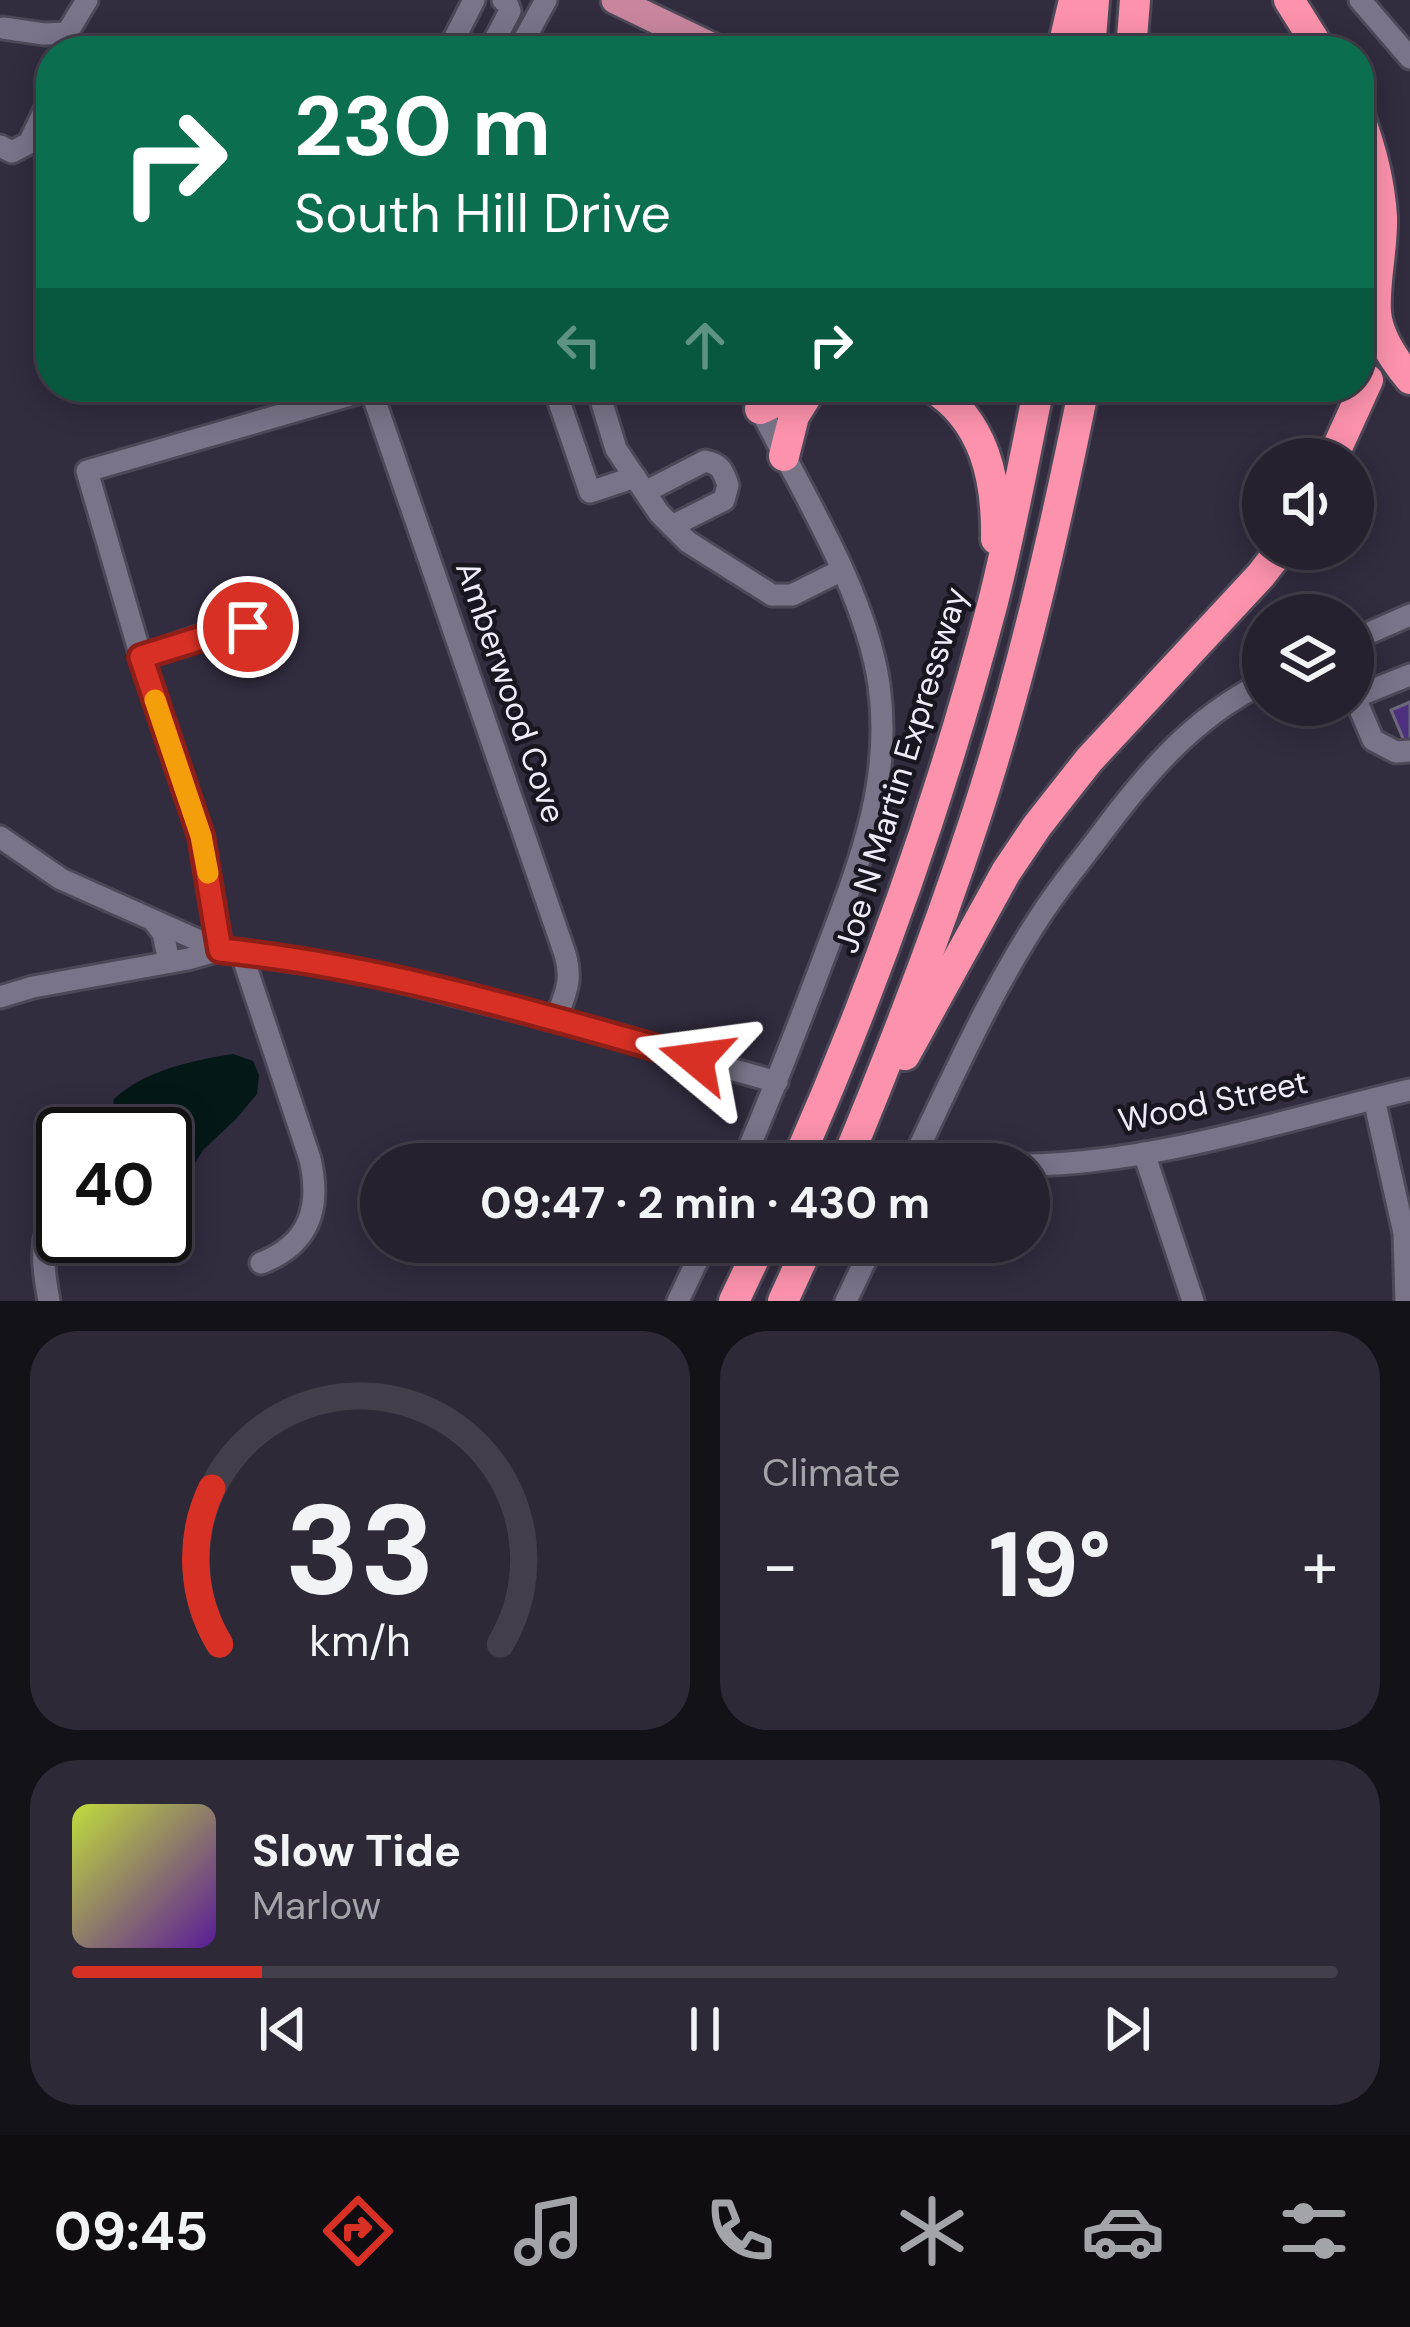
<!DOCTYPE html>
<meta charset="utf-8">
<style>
:root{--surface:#25212e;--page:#2d2936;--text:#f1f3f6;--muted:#a3a3aa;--line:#423e4a;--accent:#d93025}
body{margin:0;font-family:"DM Sans",sans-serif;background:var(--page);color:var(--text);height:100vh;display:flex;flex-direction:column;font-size:45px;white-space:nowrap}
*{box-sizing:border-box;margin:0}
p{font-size:39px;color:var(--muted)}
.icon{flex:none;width:66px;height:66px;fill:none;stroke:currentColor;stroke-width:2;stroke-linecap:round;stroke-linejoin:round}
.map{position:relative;height:1301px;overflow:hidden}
.sheet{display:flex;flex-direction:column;gap:30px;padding:30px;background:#141219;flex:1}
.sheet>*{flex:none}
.banner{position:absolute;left:36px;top:36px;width:1338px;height:366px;border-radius:48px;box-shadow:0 6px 30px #0003,0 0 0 3px var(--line);background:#0b6e4f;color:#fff;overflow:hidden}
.tools{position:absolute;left:1242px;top:438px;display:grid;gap:24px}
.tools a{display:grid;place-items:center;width:132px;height:132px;border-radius:50%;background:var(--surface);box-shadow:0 6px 30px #0003,0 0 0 3px var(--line);font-size:60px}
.speed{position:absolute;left:36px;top:1107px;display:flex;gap:24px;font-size:60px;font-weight:700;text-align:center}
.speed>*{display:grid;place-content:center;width:156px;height:156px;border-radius:50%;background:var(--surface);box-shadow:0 6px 30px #0003,0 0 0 3px var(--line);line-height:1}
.speed .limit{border:6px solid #111;border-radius:18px;background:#fff;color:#111}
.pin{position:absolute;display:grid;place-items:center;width:102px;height:102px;color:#fff;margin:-51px;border:6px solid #fff;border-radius:50%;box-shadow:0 3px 12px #0007}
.me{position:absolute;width:132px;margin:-66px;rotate:286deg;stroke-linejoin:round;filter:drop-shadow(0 0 9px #0008)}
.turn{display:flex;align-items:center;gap:42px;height:252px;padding:0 60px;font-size:54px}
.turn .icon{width:156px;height:156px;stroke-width:2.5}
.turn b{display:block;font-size:84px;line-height:102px}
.lanes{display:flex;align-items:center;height:114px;padding:0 60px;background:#0003;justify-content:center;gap:60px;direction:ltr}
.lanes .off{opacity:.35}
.big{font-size:90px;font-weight:700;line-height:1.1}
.sheet .card{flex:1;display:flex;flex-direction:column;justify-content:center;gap:18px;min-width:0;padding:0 42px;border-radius:48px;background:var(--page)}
.sheet .dial{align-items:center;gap:0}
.dial svg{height:312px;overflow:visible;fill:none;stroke:var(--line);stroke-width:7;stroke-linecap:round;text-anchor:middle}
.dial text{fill:var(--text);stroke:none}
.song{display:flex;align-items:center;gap:36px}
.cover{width:144px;height:144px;border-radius:18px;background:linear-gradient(135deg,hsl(70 70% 55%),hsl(270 70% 35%))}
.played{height:12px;border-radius:6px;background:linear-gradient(90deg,var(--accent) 15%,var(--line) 15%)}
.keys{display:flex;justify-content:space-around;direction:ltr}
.heat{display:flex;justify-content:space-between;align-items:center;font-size:66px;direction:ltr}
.sheet .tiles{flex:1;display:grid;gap:30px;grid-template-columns:1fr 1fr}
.card:last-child{grid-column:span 2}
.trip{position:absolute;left:360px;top:1143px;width:690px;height:120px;border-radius:60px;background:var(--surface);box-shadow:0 6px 30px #0003,0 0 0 3px var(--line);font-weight:700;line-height:120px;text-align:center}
.tab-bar{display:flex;height:192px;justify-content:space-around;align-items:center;background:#0f0d12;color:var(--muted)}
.tab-bar .icon{width:84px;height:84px}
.tab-bar .current{color:var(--accent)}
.tab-bar b{font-size:54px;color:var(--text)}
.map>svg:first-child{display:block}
.water{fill:#051818}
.building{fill:#4d307d;stroke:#6d677c;stroke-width:3}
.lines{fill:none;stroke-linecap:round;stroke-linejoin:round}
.minor-casing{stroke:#4c4858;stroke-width:27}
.major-casing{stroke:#4c4858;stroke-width:33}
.highway-casing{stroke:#4c4858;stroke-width:36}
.minor{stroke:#797488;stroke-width:21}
.major{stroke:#c8869e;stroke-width:27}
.highway{stroke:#fc92ac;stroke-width:30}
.route-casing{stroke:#8d1f18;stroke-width:30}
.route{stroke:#d93025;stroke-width:21}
.slow{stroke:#f59e0b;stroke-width:21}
.labels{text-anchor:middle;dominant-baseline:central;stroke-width:9;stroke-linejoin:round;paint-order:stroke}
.street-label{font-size:33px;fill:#efecf8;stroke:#18161e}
</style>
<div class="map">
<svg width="1410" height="1301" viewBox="0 0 1410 1301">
<rect width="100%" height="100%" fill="#312c3e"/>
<path class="water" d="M 233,1054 L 253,1061 L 259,1075 L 257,1094 L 236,1119 L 203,1150 L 165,1211 L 165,1134 L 123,1134 L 113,1107 L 114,1099 C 144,1071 193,1060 233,1054 Z"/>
<path class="building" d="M 1410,702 L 1410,741 L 1405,743 L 1391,710 Z"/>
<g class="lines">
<defs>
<g id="minor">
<path d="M 1360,0 L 1410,58"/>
<path d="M 3,28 L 44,34 L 67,33"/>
<path d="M 64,51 L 67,33 L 87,0"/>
<path d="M 448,51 L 474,0"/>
<path d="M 489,51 L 510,11 L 507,3 L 503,0"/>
<path d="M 518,51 L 546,0"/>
<path d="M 0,146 L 12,152 L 29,143 L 51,97"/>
<path d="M 370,387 L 565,954 C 573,982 565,993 556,1020"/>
<path d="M 554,387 L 590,492 L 635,477"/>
<path d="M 597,387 L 616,449 L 659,513 L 688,542 L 772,595 L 792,595 L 842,570"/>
<path d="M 645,492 L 705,461 C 721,464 723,471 728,485 L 724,500 L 672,526"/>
<path d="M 1353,640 L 1410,615"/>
<path d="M 141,657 C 175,646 236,617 269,632"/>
<path d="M 1353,693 L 1373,740 L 1396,752 L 1410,751"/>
<path d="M 1355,697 L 1410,675"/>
<path d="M 0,837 L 61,879 L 153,920 L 163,933 L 169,962"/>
<path d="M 155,921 L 220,950"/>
<path d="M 220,950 L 201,836 L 141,657 L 87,471 L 371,389"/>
<path d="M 241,952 L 310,1159 C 321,1207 310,1244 261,1263"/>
<path d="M 0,997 L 33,987 L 188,959 L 220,950 L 355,970 L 556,1020 L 777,1082"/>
<path d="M 1374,1099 L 1404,1233 L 1406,1301"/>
<path d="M 920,1146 L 942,1156 L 976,1164"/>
<path d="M 1144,1153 L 1193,1301"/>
<path d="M 742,1164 C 771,1097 797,1029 823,960 C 857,869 893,784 879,685 C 866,593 802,492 760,409"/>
<path d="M 911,1164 C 952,1079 991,990 1043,912 C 1060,886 1079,863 1098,838 C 1144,776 1192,718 1263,683"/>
<path d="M 1029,1165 C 1155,1163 1287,1119 1410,1090"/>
<path d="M 49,1223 C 40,1251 44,1273 49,1301"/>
<path d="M 678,1301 L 706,1242"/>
<path d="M 846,1301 L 874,1242"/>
</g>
<path id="major" d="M 615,0 L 721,51"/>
<g id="highway">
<path d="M 1289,0 L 1321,51"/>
<path d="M 1062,51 L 1074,0"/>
<path d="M 1090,51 L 1094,0"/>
<path d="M 1131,51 L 1135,0"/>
<path d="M 1359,116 C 1371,148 1380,182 1382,217 C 1383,249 1374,281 1376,312 C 1378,336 1395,361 1410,379"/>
<path d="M 931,387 C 985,420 997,480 996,539"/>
<path d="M 760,409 L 808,387"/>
<path d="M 784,456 L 794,416 L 812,387"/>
<path d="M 1332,459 L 1368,380"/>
<path d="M 905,1055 L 1006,872 L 1037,826 L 1089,760 L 1261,575 L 1281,549"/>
<path d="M 796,1164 C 877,981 942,796 993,602 C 1011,531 1024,459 1039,387"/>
<path d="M 845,1164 C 893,1049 938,932 977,813 C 1022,674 1055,530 1084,387"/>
<path d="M 734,1301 L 762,1242"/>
<path d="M 783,1301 L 810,1242"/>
</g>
</defs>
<use href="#minor" class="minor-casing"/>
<use href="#major" class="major-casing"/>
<use href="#highway" class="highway-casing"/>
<use href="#minor" class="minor"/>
<use href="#major" class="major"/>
<use href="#highway" class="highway"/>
</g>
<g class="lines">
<defs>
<path id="route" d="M 248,627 L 237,627 L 141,657 L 201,836 L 220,950 C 382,966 540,1015 696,1059"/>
</defs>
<use href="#route" class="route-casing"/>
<use href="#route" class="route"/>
<path class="slow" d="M 155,700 L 201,836 L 208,873"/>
</g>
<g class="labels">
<g class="street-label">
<text transform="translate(511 692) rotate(71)">Amberwood Cove</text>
<text transform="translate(901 770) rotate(-73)">Joe N Martin Expressway</text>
<text transform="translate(1213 1101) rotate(-12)">Wood Street</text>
</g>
</g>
</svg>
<div class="tools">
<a><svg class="icon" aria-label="sound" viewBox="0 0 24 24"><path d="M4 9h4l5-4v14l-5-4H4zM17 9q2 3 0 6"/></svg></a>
<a><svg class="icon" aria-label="layers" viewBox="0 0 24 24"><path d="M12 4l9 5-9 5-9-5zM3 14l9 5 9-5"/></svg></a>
</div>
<div class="speed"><div class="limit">40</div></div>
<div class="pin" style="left:248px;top:627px;background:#d93025"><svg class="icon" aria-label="arrive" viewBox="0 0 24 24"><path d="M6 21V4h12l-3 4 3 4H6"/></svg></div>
<svg class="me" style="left:696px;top:1059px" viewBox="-20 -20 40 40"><path d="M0-17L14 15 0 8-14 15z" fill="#d93025" stroke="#fff" stroke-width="4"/></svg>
<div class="trip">09:47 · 2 min · 430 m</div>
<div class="banner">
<div class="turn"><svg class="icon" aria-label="right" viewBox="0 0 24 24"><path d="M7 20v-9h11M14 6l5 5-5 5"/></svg><div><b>230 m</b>South Hill Drive</div></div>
<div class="lanes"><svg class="icon off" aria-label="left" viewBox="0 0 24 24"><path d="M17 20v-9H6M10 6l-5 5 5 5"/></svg><svg class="icon off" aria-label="ahead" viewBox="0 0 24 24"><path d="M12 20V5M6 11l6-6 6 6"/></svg><svg class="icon" aria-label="right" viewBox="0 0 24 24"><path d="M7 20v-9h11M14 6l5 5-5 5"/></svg></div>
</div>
</div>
<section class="sheet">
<div class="tiles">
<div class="card dial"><svg viewBox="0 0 100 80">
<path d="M14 69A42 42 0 1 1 86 69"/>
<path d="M14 69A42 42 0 0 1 12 29" stroke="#d93025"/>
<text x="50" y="56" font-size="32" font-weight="700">33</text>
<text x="50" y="72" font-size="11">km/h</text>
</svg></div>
<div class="card"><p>Climate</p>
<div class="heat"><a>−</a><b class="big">19°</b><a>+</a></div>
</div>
<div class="card">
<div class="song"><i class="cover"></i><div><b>Slow Tide</b><p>Marlow</p></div></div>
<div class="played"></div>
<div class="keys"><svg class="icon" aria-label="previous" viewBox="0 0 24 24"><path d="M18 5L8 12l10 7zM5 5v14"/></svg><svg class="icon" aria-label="pause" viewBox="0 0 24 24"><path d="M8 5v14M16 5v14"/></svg><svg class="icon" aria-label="next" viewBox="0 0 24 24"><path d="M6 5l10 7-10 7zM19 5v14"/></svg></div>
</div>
</div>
</section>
<nav class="tab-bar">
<b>09:45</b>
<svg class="icon current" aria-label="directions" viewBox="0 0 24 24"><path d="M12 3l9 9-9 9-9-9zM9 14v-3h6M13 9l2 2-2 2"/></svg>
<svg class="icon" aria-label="music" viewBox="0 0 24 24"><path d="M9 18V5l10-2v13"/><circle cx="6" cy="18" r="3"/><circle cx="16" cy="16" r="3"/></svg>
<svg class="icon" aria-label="phone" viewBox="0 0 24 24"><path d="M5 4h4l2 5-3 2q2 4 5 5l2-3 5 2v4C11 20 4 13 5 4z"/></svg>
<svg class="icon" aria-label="climate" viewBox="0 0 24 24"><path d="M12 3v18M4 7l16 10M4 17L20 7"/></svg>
<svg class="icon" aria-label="car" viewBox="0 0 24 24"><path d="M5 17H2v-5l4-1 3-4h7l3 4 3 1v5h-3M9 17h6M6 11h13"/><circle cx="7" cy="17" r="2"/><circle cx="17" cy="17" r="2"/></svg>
<svg class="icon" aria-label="filters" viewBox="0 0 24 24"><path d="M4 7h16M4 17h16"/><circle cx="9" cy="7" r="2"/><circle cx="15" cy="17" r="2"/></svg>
</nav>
